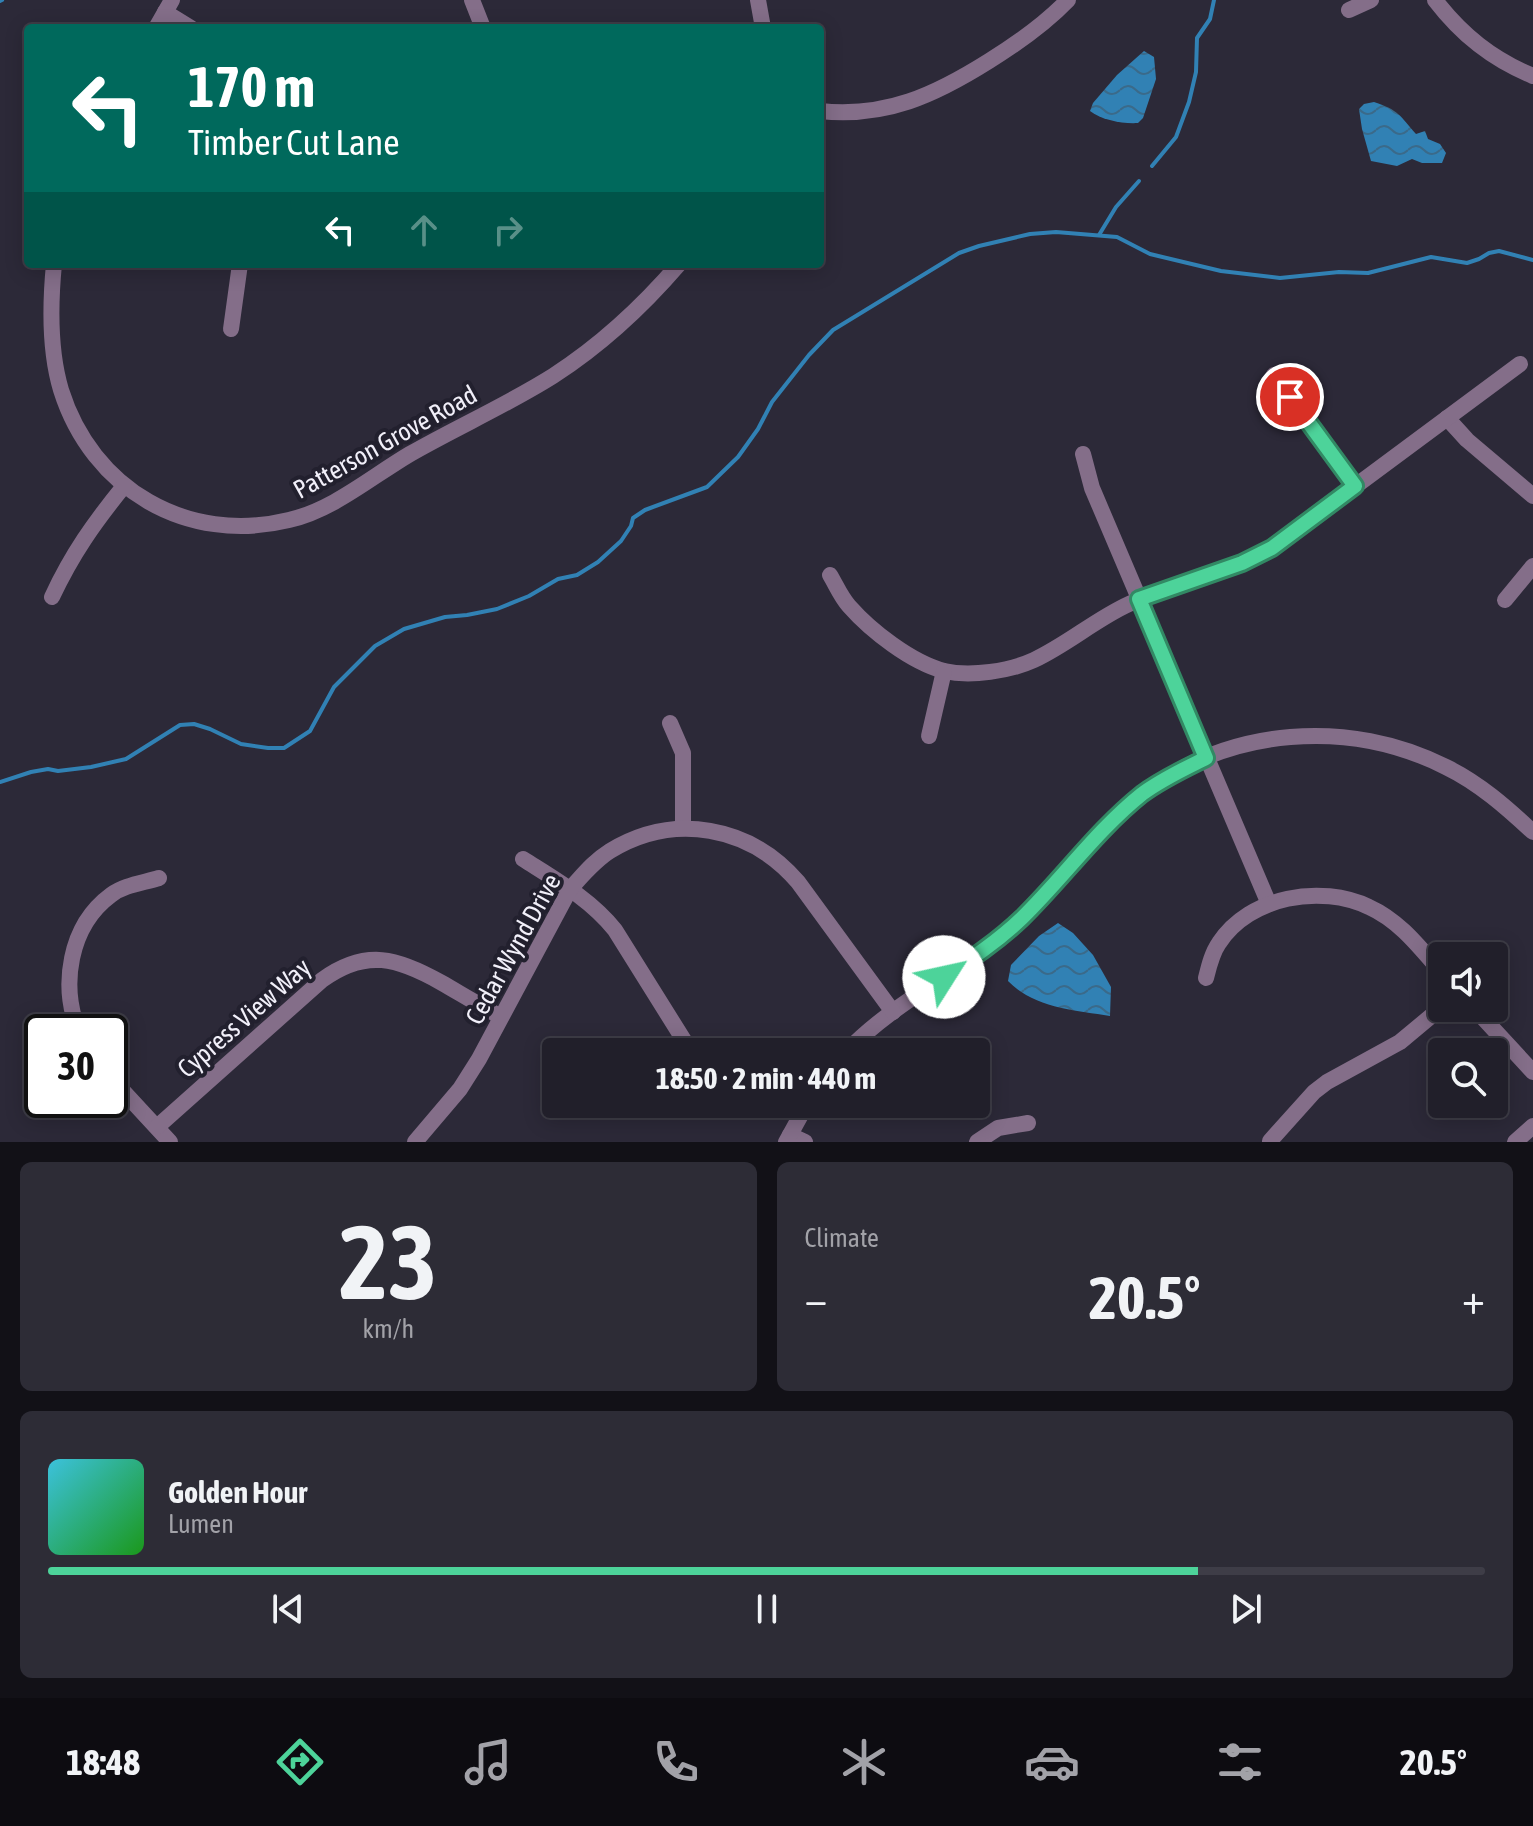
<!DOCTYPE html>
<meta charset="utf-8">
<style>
:root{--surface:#211f2a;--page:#2d2c36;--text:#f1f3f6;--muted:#a2a2a8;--line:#3e3d47;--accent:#4dd39a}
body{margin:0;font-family:"Asap Condensed",sans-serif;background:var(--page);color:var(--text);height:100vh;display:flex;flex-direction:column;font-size:30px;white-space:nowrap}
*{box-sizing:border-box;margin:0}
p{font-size:26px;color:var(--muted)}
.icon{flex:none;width:44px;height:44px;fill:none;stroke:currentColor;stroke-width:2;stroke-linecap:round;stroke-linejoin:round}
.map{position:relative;height:1142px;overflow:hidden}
.details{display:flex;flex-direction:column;gap:20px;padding:20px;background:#121117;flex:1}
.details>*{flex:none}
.banner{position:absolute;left:24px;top:24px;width:800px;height:244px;border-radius:8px;box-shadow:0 4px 20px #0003,0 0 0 2px var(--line);background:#00695c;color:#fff;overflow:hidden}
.buttons{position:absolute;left:1428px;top:942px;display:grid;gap:16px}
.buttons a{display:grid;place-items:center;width:80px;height:80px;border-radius:8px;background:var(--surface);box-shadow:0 4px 20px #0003,0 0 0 2px var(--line);font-size:40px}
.speed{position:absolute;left:24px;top:1014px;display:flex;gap:16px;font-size:40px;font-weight:700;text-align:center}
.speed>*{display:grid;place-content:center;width:104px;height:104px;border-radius:50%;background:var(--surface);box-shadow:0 4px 20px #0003,0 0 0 2px var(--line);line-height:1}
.speed .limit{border:4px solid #111;border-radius:12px;background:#fff;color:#111}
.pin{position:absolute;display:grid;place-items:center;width:68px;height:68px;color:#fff;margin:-34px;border:4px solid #fff;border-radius:50%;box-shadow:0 2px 8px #0007}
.me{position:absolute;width:88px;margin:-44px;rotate:55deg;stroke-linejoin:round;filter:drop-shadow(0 0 6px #0008)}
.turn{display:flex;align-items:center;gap:28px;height:168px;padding:0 32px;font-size:36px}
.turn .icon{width:104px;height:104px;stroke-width:2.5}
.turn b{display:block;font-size:56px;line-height:68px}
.lanes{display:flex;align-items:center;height:76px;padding:0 32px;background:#0003;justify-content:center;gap:40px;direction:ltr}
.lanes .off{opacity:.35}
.big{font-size:60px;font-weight:700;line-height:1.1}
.details .card{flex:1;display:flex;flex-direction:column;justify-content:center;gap:12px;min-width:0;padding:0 28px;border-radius:12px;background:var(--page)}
.details .dial{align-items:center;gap:0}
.dial b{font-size:104px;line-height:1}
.song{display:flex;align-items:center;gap:24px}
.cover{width:96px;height:96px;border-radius:12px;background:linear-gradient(135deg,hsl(190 70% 55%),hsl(120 70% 35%))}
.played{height:8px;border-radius:4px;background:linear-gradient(90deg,var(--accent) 80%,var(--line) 80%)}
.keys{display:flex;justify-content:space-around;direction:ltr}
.heat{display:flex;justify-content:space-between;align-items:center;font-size:44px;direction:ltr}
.details .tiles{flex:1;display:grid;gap:20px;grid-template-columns:1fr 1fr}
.card:last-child{grid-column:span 2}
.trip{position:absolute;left:542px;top:1038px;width:448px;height:80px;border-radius:8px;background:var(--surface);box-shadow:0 4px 20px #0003,0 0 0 2px var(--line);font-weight:700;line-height:80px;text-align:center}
.tabs{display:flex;height:128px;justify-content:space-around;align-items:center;background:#0d0c11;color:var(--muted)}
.tabs .icon{width:56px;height:56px}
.tabs .selected{color:var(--accent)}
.tabs b{font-size:36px;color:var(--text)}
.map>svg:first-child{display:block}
.water{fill:url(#water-waves)}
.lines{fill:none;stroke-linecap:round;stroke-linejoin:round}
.stream{stroke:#3181b4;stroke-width:4}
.street{stroke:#846e89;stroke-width:16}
.route-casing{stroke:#328964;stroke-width:20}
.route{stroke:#4dd39a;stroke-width:14}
.labels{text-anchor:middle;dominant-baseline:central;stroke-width:8;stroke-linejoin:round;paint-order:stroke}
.street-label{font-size:26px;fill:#f1eff9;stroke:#22202e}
</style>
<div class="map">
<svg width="1533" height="1142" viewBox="0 0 1533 1142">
<defs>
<pattern id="water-waves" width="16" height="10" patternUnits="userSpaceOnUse" patternTransform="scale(2)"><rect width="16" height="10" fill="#3181b4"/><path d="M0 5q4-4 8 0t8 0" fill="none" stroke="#3a6a8a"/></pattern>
</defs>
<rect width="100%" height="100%" fill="#2c2938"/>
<g class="water">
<path d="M 1144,51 L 1154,57 L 1156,79 L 1143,118 L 1138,123 C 1123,124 1101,120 1090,111 L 1093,103 L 1117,75 Z"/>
<path d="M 1374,102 C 1399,110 1400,116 1416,134 L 1425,131 L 1428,139 L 1440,144 L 1446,153 L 1442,163 L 1422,163 L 1412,159 L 1397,166 L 1371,161 L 1362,129 L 1359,109 L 1364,104 Z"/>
<path d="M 1058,923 L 1073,933 L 1093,955 L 1111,987 L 1110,1016 C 1074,1010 1034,1008 1008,981 L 1011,965 L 1039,936 Z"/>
</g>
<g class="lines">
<g class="stream">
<path d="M 0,1 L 2,0"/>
<path d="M 1152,166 L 1176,137 L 1189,102 L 1196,72 L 1197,38 L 1210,19 L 1214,0"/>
<path d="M 1099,235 L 1116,207 L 1139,181"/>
<path d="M 0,782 L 31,772 L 48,769 L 58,771 L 91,767 L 126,759 L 180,725 L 194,724 L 210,729 L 241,744 L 268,748 L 284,748 L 310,731 L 334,687 L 375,646 L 404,629 L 445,617 L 467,615 L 497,609 L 529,596 L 558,579 L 577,575 L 598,562 L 621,541 L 631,526 L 633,518 L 645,510 L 707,487 L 738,457 L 758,429 L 772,402 L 809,355 L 833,330 L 959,253 L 979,246 L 1030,234 L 1056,232 L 1117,237 L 1150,254 L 1221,271 L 1280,278 L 1339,272 L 1368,273 L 1431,257 L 1467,263 L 1479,259 L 1489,253 L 1499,251 L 1533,260"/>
</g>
<g class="street">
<path d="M 472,0 L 483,28"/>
<path d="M 758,0 L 763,28"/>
<path d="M 1435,0 C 1462,35 1492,59 1533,76"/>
<path d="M 1349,10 L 1371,0"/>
<path d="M 165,12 L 191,28"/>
<path d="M 156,28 L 172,0"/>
<path d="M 820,111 C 886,118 935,95 989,61 C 1018,43 1044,25 1068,0"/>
<path d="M 54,264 C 50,305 49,350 61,390 C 92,489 187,545 289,520 C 333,510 371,477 410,454 C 457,427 507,405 553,376 C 601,345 642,307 679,264"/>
<path d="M 231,329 L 240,264"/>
<path d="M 1274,375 L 1355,486"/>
<path d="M 1447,418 L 1467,440 L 1533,496"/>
<path d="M 1083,454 L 1092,488 L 1269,904"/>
<path d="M 830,575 C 836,585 841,597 849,606 C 871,631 911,662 944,671 C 971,677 1010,671 1034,660 C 1068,644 1096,619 1129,604 C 1150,594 1172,588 1193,581 C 1220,572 1246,561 1272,548 L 1520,364"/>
<path d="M 52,597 C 72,554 94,523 124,486"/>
<path d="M 1505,600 L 1533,566"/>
<path d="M 670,723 L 683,753 L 683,827"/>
<path d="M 929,736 L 944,671"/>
<path d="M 523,859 C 556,880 590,899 615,930 L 685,1042"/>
<path d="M 1206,978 C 1209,966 1212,953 1219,943 C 1250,896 1321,884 1369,907 C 1400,921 1420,948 1442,973"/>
<path d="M 1474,1008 L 1533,1072"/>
<path d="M 79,1032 C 60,986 69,926 111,895 C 124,885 143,883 159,878"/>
<path d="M 846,1052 C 897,999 966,969 1020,920 C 1063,880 1096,830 1143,794 C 1229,727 1349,718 1446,767 C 1479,783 1506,807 1533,832"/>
<path d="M 110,1077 L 170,1142"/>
<path d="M 157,1127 L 322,980 C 366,948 398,958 442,983 C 461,994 481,1006 501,1017"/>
<path d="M 790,1135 L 805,1142"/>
<path d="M 1270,1141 L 1314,1092 L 1327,1082 L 1400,1042 L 1442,1007"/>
<path d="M 415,1142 L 460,1089 L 479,1059 L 570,889 C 583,875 594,861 610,851 C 674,812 750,826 798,882 L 893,1012"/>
<path d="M 786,1142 L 807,1104"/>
<path d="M 977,1142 L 998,1128 L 1028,1123"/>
<path d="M 1515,1142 L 1533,1126"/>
</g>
</g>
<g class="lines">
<defs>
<path id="route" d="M 944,977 C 971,959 998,941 1022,918 C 1063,878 1097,830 1142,794 C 1162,779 1184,769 1206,758 L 1139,599 L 1242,563 L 1272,548 L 1355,486 L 1290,397"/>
</defs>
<use href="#route" class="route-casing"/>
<use href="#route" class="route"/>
</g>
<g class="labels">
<g class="street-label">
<text transform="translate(385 442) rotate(-29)">Patterson Grove Road</text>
<text transform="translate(513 949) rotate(-61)">Cedar Wynd Drive</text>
<text transform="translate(244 1018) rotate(-41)">Cypress View Way</text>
</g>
</g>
</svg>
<div class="buttons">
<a><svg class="icon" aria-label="sound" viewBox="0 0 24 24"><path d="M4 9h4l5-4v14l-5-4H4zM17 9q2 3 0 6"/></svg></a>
<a><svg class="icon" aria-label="search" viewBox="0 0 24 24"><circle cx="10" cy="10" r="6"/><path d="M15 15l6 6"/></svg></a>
</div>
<div class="speed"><div class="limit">30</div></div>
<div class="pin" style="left:1290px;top:397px;background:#d93025"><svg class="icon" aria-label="arrive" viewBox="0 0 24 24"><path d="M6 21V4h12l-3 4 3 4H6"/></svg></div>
<svg class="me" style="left:944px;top:977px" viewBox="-20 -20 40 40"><circle r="19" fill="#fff"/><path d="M0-13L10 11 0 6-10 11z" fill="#4dd39a"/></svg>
<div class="trip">18:50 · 2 min · 440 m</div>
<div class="banner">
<div class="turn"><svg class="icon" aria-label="left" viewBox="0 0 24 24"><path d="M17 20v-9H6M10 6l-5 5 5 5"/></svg><div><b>170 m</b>Timber Cut Lane</div></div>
<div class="lanes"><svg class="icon" aria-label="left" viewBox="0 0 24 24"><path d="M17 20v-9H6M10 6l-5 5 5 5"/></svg><svg class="icon off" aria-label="ahead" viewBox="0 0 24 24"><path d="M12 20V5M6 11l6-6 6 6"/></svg><svg class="icon off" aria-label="right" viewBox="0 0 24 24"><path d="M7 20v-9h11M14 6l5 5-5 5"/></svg></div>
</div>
</div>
<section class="details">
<div class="tiles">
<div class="card dial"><b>23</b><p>km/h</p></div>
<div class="card"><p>Climate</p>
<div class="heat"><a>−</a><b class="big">20.5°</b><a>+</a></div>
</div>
<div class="card">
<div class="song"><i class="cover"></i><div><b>Golden Hour</b><p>Lumen</p></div></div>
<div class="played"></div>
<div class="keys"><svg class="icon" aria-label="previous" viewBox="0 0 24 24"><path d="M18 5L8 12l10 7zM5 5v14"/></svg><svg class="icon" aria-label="pause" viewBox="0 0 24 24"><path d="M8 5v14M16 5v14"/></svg><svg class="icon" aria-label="next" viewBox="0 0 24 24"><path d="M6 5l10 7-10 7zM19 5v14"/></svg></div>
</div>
</div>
</section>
<nav class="tabs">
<b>18:48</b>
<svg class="icon selected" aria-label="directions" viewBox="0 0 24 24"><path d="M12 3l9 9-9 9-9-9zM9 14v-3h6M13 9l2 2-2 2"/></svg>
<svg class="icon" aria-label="music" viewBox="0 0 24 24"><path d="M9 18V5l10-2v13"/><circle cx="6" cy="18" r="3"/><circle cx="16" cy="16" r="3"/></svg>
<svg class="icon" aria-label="phone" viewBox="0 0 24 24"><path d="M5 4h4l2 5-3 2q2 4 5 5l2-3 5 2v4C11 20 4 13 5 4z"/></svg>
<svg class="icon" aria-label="climate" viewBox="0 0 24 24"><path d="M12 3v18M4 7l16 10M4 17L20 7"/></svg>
<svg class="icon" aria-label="car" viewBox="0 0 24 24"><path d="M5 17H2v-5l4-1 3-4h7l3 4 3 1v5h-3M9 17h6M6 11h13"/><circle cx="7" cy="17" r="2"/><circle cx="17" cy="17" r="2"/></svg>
<svg class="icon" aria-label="filters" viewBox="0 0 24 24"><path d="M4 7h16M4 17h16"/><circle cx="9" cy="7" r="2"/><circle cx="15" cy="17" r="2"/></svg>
<b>20.5°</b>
</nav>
